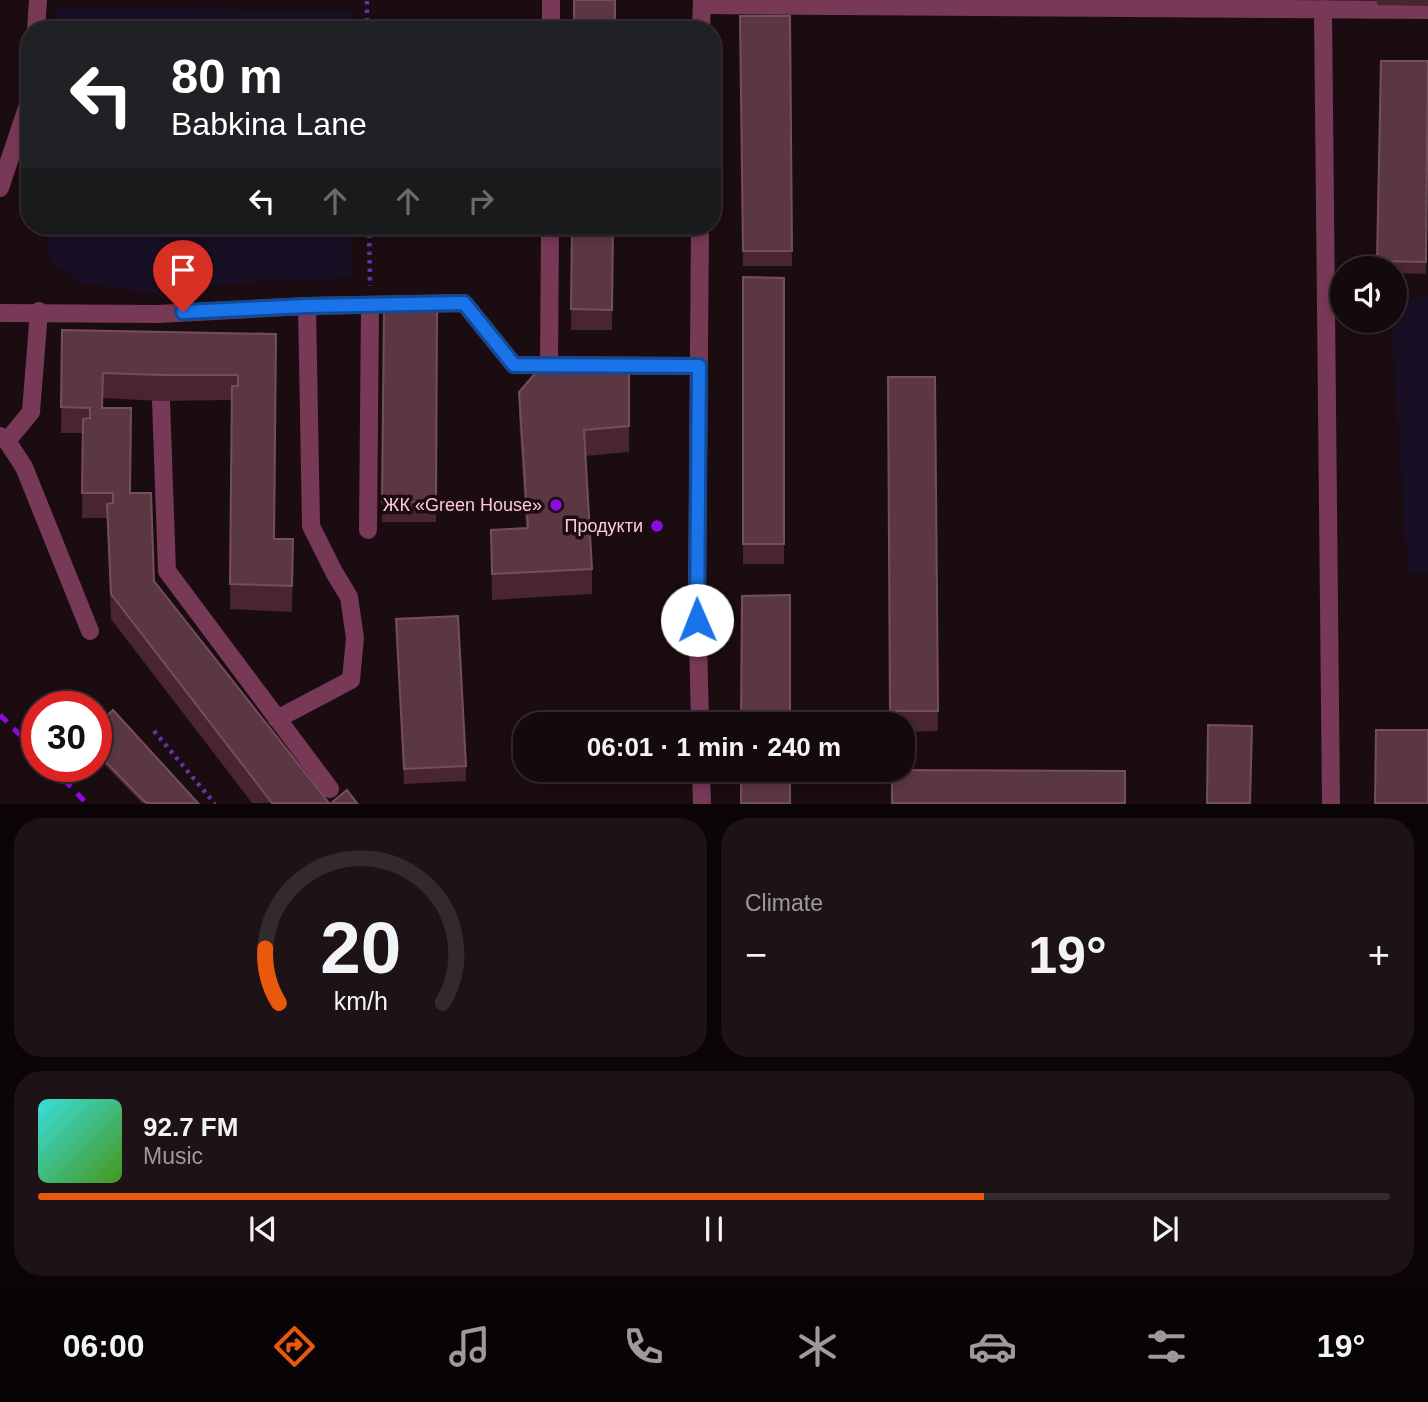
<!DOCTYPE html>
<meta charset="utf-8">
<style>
:root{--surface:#14090d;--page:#1d1216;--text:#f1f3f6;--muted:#9d9a9d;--line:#332a2e;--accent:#ea580c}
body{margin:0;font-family:Arial,sans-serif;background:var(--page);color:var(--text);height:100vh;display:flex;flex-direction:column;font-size:26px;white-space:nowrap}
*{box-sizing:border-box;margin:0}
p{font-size:23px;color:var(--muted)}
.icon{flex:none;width:38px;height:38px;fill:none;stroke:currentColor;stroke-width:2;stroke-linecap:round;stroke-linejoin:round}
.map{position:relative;height:804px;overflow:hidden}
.side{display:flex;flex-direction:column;gap:14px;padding:14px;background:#0b0507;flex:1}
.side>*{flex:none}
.banner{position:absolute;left:21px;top:21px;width:700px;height:214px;border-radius:28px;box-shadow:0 4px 10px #0003,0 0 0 2px var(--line);background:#202124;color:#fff;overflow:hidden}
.fabs{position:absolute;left:1330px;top:256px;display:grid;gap:14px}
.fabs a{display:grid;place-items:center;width:77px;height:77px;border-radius:50%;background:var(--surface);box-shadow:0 4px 10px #0003,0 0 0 2px var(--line);font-size:35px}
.speed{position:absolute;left:21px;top:691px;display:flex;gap:14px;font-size:35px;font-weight:700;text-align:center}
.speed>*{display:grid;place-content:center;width:91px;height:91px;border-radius:50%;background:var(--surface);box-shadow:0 4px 10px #0003,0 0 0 2px var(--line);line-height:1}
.speed .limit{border:10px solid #d22;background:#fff;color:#111}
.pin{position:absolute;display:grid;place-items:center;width:60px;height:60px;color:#fff;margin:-72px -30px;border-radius:50% 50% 50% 0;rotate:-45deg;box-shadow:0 0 7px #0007}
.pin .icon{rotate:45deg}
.me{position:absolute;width:77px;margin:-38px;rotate:359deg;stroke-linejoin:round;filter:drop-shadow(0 0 5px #0008)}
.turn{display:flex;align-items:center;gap:24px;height:147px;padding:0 35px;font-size:32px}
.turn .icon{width:91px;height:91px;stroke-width:2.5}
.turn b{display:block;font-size:49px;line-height:60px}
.lanes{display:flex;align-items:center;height:66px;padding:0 35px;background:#0003;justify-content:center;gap:35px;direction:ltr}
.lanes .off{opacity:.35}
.big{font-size:52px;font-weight:800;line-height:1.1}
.side .card{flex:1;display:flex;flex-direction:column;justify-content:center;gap:10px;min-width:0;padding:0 24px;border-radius:28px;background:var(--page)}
.side .dial{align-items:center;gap:0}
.dial svg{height:182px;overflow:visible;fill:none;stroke:var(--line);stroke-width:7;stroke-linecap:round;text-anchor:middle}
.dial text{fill:var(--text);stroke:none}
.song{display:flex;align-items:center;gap:21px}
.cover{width:84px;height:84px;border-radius:10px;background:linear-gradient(135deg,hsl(180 70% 55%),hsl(100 70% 35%))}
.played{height:7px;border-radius:4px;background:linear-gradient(90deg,var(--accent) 70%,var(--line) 70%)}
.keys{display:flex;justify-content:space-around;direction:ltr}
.heat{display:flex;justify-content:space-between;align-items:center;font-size:38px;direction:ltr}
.side .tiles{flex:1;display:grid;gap:14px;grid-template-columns:1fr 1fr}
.card:last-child{grid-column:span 2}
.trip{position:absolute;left:513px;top:712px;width:402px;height:70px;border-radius:28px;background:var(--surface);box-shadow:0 4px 10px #0003,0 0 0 2px var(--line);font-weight:800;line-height:70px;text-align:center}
.tabs{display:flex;height:112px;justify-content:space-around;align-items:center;background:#080405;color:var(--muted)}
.tabs .icon{width:49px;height:49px}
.tabs .on{color:var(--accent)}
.tabs b{font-size:32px;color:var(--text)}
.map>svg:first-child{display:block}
.green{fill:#190f24}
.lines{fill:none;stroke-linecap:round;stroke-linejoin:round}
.path{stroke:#6432a6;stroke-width:4.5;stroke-dasharray:3.5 5;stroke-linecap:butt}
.minor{stroke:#773956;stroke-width:18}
.rail{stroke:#8b0be5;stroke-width:5;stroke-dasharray:10 9;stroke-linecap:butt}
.wall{fill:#482530}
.building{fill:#5b3743;stroke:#744e5b;stroke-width:2}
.route-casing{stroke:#114b97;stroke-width:18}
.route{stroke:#1a73e8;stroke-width:12}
.poi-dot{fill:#8b0be5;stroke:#1b0c11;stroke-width:2.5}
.labels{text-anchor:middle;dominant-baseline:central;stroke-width:7;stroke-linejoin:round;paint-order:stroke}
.poi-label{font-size:18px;fill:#fcc8dd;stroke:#1b0c11;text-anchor:end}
</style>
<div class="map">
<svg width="1428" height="804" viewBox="0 0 1428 804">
<rect width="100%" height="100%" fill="#1b0c11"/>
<g class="green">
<path d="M 56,7 L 352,11 L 352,30 L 55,30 Z"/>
<path d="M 48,226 L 351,226 L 351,278 L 216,284 L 158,294 L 83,283 L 59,269 L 46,255 Z"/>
<path d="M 1428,296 L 1428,574 L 1408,573 L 1391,320 L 1395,320 L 1395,300 Z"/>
</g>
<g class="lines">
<g class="path">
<path d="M 367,30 L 367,0"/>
<path d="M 369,226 L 370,286"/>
<path d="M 154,731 L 215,804"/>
</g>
<g class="minor">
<path d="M 702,5 L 1428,10"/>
<path d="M 1323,9 L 1331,804"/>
<path d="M 36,30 L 38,0"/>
<path d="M 551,30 L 551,0"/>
<path d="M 701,30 L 702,0"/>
<path d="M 0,188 L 30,99"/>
<path d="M 700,226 L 697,593 L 700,724"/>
<path d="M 0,313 L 158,314 L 307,306 L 464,303 L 514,365 L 699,366"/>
<path d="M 549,365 L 550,226"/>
<path d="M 161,401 L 167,571 L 330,789"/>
<path d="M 0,436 L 7,441 L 24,467 L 90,631"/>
<path d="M 7,441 L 31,412 L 39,311"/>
<path d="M 368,530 L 370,305"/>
<path d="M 277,719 L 351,680 L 355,638 L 349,597 L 334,572 L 311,526 L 307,306"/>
<path d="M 701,770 L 702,804"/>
</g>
<g class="rail">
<path d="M 0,715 L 37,752"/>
<path d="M 51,766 L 87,804"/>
</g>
</g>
<g class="wall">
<path d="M 1377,0 L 1428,0 L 1428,6 L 1377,5 Z"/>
<path d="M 740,16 L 790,16 L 792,266 L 743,266 Z"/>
<path d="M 1381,61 L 1428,61 L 1426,274 L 1395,273 L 1395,268 L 1377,268 Z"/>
<path d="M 572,226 L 613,226 L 612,330 L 571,330 Z"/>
<path d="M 743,277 L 784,278 L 784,564 L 743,564 Z"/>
<path d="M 384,311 L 437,311 L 436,522 L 382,522 Z"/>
<path d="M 62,330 L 276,334 L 275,539 L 293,565 L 292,612 L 230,609 L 231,400 L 161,401 L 103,398 L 103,408 L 130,493 L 154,581 L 329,803 L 252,803 L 111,619 L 107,518 L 82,518 L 83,433 L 61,433 Z"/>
<path d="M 629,368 L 629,452 L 585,456 L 592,569 L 592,594 L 492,600 L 491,530 L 526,528 L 519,417 L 519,392 Z"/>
<path d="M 888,377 L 935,377 L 938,731 L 903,732 L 903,724 L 890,724 Z"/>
<path d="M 396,619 L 466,766 L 466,781 L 404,784 Z"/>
<path d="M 96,726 L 198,803 L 142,803 L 96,756 Z"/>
</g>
<g class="building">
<rect x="574" y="0" width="41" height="30"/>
<path d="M 740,16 L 790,16 L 792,251 L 743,251 Z"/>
<path d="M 1381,61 L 1428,61 L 1426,262 L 1377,261 Z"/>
<path d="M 572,226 L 613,226 L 612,310 L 571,309 Z"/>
<path d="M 743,277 L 784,278 L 784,544 L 743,544 Z"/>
<path d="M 384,311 L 437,311 L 436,502 L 382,502 Z"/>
<path d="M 62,330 L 276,334 L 274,539 L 293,539 L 292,586 L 230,584 L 232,386 L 238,386 L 238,375 L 161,375 L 103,373 L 102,408 L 131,408 L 130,493 L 151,493 L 154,581 L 329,803 L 272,803 L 111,594 L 107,504 L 113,503 L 113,493 L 82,493 L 83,419 L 90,418 L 90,408 L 61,407 Z"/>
<path d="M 629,368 L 629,426 L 584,430 L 592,569 L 492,574 L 491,530 L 528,528 L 519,392 L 538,370 Z"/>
<path d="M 888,377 L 935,377 L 938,711 L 890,711 Z"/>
<path d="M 790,595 L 790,724 L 741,724 L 742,596 Z"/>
<path d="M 458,616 L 466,766 L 404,769 L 396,619 Z"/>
<path d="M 113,710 L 198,803 L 146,803 L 96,752 L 96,726 Z"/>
<path d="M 1208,725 L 1252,726 L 1250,803 L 1207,803 Z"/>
<path d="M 1376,730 L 1428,730 L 1428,803 L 1375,803 Z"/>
<rect x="741" y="770" width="49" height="33"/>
<path d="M 892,770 L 1125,771 L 1125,803 L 892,803 Z"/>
<path d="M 347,790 L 357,803 L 331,803 Z"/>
</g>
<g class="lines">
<defs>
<path id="route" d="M 183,312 L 307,306 L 464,303 L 514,365 L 699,366 L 697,620"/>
</defs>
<use href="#route" class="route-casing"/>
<use href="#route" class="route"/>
</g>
<g class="poi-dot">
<circle cx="556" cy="505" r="7"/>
<circle cx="657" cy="526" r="7"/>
</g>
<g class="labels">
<g class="poi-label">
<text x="542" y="505">ЖК «Green House»</text>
<text x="643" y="526">Продукти</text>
</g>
</g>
</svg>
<div class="fabs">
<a><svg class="icon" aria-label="sound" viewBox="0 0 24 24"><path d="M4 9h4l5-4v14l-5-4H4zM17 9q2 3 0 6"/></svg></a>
</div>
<div class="speed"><div class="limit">30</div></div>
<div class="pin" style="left:183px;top:312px;background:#d93025"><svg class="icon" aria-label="arrive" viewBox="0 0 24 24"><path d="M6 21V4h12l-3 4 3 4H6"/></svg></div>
<svg class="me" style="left:697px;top:620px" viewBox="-20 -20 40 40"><circle r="19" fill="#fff"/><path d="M0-13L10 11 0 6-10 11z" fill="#1a73e8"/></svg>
<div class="trip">06:01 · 1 min · 240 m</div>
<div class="banner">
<div class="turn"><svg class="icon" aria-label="left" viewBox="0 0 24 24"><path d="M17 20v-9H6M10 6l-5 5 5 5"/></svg><div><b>80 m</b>Babkina Lane</div></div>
<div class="lanes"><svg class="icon" aria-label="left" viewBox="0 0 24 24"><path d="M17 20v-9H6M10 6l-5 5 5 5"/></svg><svg class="icon off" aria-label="ahead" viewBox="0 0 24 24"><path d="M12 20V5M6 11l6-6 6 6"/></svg><svg class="icon off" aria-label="ahead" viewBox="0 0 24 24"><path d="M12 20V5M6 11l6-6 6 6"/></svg><svg class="icon off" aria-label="right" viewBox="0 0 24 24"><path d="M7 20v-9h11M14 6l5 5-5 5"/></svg></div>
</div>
</div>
<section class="side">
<div class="tiles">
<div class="card dial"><svg viewBox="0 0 100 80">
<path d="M14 69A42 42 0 1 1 86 69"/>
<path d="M14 69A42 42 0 0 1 8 45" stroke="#ea580c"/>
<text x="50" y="56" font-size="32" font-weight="700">20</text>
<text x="50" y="72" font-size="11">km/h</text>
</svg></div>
<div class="card"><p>Climate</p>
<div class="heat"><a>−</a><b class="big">19°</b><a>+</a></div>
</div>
<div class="card">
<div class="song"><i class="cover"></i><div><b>92.7 FM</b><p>Music</p></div></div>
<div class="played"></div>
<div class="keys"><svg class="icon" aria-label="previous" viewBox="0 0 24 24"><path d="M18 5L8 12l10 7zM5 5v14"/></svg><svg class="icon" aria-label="pause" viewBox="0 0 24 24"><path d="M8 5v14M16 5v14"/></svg><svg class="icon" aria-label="next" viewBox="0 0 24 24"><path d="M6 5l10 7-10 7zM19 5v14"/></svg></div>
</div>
</div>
</section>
<nav class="tabs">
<b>06:00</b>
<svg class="icon on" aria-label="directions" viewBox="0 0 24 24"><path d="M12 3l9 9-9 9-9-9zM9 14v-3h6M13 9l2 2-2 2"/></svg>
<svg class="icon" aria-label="music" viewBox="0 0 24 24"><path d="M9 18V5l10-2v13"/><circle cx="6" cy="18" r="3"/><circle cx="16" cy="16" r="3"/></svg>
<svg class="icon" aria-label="phone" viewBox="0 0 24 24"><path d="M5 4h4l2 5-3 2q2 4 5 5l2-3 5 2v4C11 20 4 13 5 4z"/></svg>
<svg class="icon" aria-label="climate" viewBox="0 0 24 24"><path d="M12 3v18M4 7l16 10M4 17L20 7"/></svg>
<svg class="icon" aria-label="car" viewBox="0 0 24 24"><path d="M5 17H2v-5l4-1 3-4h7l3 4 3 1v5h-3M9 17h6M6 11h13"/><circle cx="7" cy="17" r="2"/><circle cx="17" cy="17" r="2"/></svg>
<svg class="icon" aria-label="filters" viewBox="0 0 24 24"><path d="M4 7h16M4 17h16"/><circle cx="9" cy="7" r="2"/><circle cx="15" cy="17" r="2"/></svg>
<b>19°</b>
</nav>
